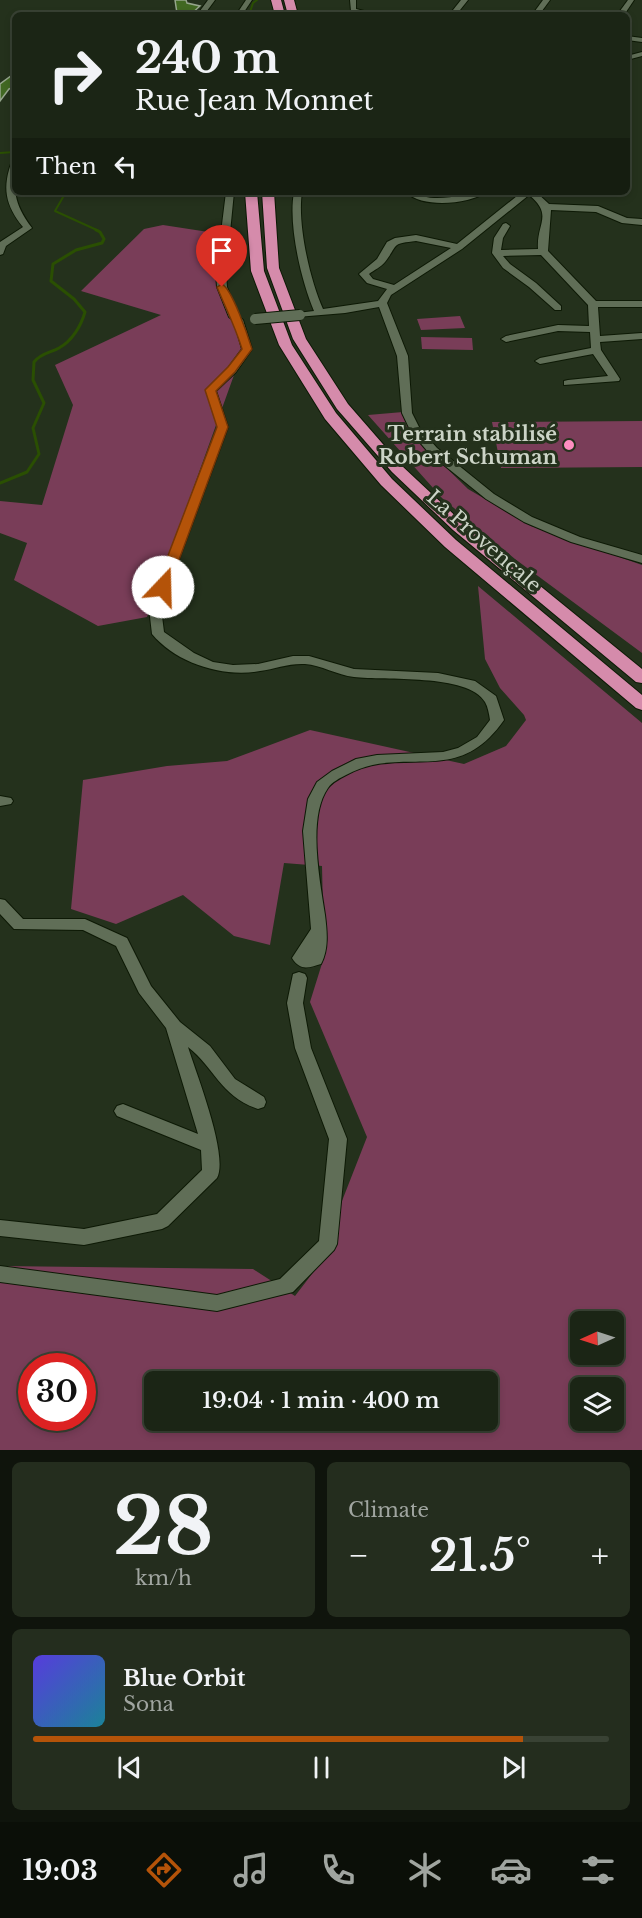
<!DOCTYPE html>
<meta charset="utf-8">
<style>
:root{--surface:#1b2515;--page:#242d1e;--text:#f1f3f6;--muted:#a0a5a0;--line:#394234;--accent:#b45309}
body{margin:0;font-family:"Libre Baskerville",serif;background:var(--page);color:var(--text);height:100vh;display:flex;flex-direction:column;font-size:22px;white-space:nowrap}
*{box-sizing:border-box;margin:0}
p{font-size:20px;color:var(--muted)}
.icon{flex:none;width:33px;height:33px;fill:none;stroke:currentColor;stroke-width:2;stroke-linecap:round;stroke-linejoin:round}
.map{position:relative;height:1450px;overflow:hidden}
.side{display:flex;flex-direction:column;gap:12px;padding:12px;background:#0f140c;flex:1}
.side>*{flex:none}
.guide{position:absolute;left:12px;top:12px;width:618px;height:183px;border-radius:9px;box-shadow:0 3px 9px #0003,0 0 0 2px var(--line);background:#1b2515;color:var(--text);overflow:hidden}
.needle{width:39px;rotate:267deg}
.tools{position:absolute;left:570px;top:1311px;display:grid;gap:12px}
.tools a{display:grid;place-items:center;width:54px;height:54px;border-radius:9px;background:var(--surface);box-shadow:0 3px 9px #0003,0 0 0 2px var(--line);font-size:30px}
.speed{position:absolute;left:18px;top:1353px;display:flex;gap:12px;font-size:30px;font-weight:700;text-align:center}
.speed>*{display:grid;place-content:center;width:78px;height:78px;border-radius:50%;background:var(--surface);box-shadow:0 3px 9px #0003,0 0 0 2px var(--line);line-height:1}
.speed .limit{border:9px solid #d22;background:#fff;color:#111}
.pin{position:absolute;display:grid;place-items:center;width:51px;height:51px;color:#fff;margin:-62px -26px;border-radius:50% 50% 50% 0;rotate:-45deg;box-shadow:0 0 6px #0007}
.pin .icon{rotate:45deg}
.me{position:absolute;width:66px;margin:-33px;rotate:21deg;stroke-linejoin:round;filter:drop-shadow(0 0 4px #0008)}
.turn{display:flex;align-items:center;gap:21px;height:126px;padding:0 24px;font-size:27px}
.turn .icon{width:78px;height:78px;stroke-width:2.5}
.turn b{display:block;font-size:42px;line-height:51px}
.then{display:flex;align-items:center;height:57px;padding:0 24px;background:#0003;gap:12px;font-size:22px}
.big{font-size:45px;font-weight:600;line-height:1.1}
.side .card{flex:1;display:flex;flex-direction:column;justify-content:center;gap:9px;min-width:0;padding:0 21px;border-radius:9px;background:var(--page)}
.side .dial{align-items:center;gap:0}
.dial b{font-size:78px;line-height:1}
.song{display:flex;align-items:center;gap:18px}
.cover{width:72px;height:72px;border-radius:9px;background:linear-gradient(135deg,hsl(250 70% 55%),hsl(190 70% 35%))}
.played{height:6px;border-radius:3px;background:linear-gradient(90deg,var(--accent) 85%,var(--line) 85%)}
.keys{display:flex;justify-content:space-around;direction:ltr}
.heat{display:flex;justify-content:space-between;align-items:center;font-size:33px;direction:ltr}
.side .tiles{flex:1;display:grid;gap:12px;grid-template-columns:1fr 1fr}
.card:last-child{grid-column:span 2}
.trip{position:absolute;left:144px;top:1371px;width:354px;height:60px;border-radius:9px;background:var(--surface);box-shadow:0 3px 9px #0003,0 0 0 2px var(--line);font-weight:600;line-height:60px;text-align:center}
.tabs{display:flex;height:96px;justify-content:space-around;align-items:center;background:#0b0f08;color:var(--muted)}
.tabs .icon{width:42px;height:42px}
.tabs .selected{color:var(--accent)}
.tabs b{font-size:27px;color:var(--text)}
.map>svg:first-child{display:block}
.green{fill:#793d58;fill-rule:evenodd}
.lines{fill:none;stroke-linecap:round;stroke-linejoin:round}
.stream-far1{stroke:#2a4f02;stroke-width:2}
.stream{stroke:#2a4f02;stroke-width:3}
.building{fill:#416822;stroke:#95a58c;stroke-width:1.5}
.minor-casing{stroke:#0d1905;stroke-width:2}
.highway-casing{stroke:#0d1905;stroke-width:2}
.minor{fill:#606e57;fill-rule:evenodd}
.highway{fill:#d58bab;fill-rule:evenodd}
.minor-bridge-casing{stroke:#0d1905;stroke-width:12;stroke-linecap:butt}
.minor-bridge{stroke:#606e57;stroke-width:10}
.route{fill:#b45309;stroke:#753606;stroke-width:1.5}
.poi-dot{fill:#fd8ec0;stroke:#24311c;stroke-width:2}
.labels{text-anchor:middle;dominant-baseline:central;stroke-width:6;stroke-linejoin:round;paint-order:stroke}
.poi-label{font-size:20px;font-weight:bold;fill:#ccd4c7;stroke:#24311c;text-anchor:end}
.street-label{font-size:20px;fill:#ccd4c7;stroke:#24311c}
</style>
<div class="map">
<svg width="642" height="1450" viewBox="0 0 642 1450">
<rect width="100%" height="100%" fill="#24311c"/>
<g class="green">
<path d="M 163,225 L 215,233 L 213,267 L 243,350 L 147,617 L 98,626 L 14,580 L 27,543 L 0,533 L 0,501 L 42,505 L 73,405 L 55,365 L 161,315 L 81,291 L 144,229 Z"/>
<path d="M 460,316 L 465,328 L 421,330 L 417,319 Z"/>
<path d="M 421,337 L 472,338 L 473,350 L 422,349 Z"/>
<path d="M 403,412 L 422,444 L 468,489 L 531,526 L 642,565 L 642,653 L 515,559 L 442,498 L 368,415 Z"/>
<path d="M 642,421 L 642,467 L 501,468 L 492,422 Z"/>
<path d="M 478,586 L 642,723 L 642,1450 L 0,1450 L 0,1266 L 253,1269 L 295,1296 L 315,1270 L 367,1137 L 310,1002 L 324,957 L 322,866 L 284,863 L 270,945 L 234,936 L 183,895 L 116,924 L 71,909 L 83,780 L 167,766 L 227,761 L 310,730 L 464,764 L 506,746 L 526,720 L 524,715 L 500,688 L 485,659 ZM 580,1322 L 614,1322 L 614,1354 L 580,1354 ZM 32,1366 L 82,1366 L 82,1418 L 32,1418 ZM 154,1382 L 488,1382 L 488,1420 L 154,1420 ZM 580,1388 L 614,1388 L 614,1420 L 580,1420 Z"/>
</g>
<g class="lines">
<g class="stream-far1">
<path d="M 249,15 L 253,3 L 257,0"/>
<path d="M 0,153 L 14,152"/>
<path d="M 66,192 L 55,211 L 99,231"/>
</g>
<path class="stream" d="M 0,483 L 27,472 L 39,454 L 33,428 L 44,403 L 33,380 L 34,362 C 41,353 50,353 59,348 C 72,341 81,326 85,312 L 74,299 L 51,281 L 53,264 L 76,250 L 102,243 L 104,239 L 100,232 L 96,230"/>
</g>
<g class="building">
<path d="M 175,0 L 186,0 L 187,3 L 200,6 L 190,15 L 177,13 Z"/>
<path d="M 15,73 L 15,87 L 9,89 L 0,101 L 0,84 Z"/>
</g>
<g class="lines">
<defs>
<g id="minor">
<path d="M 208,0 L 215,0 L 204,15 L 197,15 Z"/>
<path d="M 246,0 L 252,0 L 242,15 L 236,15 Z"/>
<path d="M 350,0 L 356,0 L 356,9 L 380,15 L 351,11 Z"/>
<path d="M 461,0 L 468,0 L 456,15 L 449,15 Z"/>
<path d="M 543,0 L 550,0 L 539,15 L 532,15 Z"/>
<path d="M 628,0 L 634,0 L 624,15 L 617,15 Z"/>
<path d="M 566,13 L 574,15 L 563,15 Z"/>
<path d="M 627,36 L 642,38 L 642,42 L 627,40 Z"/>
<path d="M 642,52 L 642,56 L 627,60 L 627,56 Z"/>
<path d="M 12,161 L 15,161 C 15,192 12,201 32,228 L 6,246 L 3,254 L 0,255 L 0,242 L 23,227 C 5,205 2,187 12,161 Z"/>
<path d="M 226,192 L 234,192 L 226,273 L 227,287 L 238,316 L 243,320 L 252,349 L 236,372 L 216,391 L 228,427 L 161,608 L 164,632 L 194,653 L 213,662 L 233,665 L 258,664 L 293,656 L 309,656 L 354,669 L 438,673 L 475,681 L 496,696 L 504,720 C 456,789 405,743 346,775 C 340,778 332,782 328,788 C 307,818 320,880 325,915 C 327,931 329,949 321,964 C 308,968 300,971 292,958 L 311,929 L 303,831 L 308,799 L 317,782 L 332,771 L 356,759 L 377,755 L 443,752 L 458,748 L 477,737 L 490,720 C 489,714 488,707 485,702 C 468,673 384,681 354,677 C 337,675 321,665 305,664 C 289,663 275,669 260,671 C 223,678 176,663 152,634 L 149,608 L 218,427 L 206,390 L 228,368 L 242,349 L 234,321 L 229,317 L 217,287 L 216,273 Z"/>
<path d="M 294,192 L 302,192 C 297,224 310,280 323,309 L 378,301 L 387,289 L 367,283 L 359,274 L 377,259 L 387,242 L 395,238 L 416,235 L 457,244 L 522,192 L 536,192 L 549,204 L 598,206 L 627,218 L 642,219 L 642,225 L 622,223 L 596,212 L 551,210 L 548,251 L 596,301 L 642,301 L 642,307 L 598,307 L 600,336 L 642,333 L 642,339 L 600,342 L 601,350 L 620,379 L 619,381 L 564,385 L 564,381 L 568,380 L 608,376 L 593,354 L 540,364 L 535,361 L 540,358 L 591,348 L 590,332 L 558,331 L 506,342 L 501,339 L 506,336 L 558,325 L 589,326 L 588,305 L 541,255 L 503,256 L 510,264 L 536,283 L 561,306 L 561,310 L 555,310 L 529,287 L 503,268 L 492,253 L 494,238 L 503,224 L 506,223 L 510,226 L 503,238 L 501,250 L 538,249 C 536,224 554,215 529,195 L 462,249 L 391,295 L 387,303 L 408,356 L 412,413 L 420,429 L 437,448 L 494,494 L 532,517 L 580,537 L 642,555 L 642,563 L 571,542 L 524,522 L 486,499 L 429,453 L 411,432 L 402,413 L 397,356 L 379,307 L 345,313 L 297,317 L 297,313 L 314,311 C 301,280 288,225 294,192 ZM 416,241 L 451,248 L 394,285 L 373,279 L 369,274 C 374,270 381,267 385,262 C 399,244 390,244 416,241 Z"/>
<path d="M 406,192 C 416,192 423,198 434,198 C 452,199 469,192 487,192 C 469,204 423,209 406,192 Z"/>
<path d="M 0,796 L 11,798 L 13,801 L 11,804 L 0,806 Z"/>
<path d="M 0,899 L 5,900 L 23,919 L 85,919 L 127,938 L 151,986 L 180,1022 L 210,1046 L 235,1079 L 264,1097 L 266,1102 L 264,1107 L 258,1109 C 220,1096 215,1068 188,1047 C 196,1073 229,1156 217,1178 L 168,1226 L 162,1229 L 84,1245 L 0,1236 L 0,1220 L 84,1229 L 157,1214 L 202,1170 L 201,1150 L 117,1116 L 114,1111 L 117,1106 L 123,1104 L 198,1134 L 166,1028 L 139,993 L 116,946 L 83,930 L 14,929 L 0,914 Z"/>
<path d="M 299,972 L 305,974 L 307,978 L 303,1003 L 311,1048 L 347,1139 L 337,1244 L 334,1250 L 293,1292 L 217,1311 L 0,1282 L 0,1266 L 217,1295 L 280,1279 L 319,1241 L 329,1139 L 295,1048 L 287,1003 L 293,974 Z"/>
</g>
<g id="highway">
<path d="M 271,0 L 281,0 L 285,15 L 275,15 Z"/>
<path d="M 284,0 L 294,0 L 298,15 L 288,15 Z"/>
<path d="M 245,192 L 257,192 L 264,271 L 292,345 L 336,413 L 392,479 L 456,540 L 642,695 L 642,710 L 636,708 L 445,547 L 381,485 L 325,419 L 279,345 L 251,271 Z"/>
<path d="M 262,192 L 274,192 L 279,268 L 306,339 L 348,404 L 402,466 L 464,524 L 642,669 L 642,683 L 636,682 L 453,530 L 392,472 L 337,409 L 293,339 L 267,268 Z"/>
</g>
</defs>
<use href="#minor" class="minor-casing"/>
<use href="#highway" class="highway-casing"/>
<use href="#minor" class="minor"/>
<use href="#highway" class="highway"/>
<defs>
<path id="minor-bridge" d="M 255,319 L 300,315"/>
</defs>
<use href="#minor-bridge" class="minor-bridge-casing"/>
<use href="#minor-bridge" class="minor-bridge"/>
</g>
<path class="route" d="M 222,284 C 232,289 248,336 252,349 L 235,372 L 216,391 L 228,427 L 169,587 L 163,591 L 156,587 L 217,427 L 205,390 L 228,367 L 242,349 C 235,326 226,309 217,287 Z"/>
<circle class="poi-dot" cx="569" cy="445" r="6"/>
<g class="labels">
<g class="poi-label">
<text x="557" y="434">Terrain stabilisé<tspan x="557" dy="23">Robert Schuman</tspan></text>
</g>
<g class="street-label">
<text transform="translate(484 541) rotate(41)">La Provençale</text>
</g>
</g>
</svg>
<div class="tools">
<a><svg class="needle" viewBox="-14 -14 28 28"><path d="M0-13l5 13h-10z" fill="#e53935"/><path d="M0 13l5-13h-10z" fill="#a0a5a0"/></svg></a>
<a><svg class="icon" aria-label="layers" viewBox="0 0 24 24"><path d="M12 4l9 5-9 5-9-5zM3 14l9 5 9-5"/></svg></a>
</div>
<div class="speed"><div class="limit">30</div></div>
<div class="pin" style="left:222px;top:287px;background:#d93025"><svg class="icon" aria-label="arrive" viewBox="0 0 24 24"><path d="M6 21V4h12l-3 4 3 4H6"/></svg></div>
<svg class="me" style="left:163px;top:587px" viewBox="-20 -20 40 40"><circle r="19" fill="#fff"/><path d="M0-13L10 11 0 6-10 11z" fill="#b45309"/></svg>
<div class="trip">19:04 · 1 min · 400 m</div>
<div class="guide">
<div class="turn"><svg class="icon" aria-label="right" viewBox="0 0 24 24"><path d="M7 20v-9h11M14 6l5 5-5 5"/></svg><div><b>240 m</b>Rue Jean Monnet</div></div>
<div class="then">Then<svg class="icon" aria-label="left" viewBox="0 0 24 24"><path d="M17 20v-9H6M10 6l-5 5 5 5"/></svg></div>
</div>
</div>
<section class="side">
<div class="tiles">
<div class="card dial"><b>28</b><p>km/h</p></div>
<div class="card"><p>Climate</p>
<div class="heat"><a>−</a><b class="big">21.5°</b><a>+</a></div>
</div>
<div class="card">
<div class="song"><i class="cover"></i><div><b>Blue Orbit</b><p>Sona</p></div></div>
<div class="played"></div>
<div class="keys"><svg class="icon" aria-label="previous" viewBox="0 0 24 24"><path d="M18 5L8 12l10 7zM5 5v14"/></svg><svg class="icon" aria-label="pause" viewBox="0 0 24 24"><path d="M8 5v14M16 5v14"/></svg><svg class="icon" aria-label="next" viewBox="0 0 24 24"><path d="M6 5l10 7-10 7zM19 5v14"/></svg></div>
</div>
</div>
</section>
<nav class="tabs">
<b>19:03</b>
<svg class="icon selected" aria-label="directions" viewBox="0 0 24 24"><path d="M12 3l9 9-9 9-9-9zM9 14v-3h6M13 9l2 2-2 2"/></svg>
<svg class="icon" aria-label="music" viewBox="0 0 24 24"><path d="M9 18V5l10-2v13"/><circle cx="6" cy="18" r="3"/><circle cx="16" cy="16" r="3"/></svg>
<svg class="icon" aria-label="phone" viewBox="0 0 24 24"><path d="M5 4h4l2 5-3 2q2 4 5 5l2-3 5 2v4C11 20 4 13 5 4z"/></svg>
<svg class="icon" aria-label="climate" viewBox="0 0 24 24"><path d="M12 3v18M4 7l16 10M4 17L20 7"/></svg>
<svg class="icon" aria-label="car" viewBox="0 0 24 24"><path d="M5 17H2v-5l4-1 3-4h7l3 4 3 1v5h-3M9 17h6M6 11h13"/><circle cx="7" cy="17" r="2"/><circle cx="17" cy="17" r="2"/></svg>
<svg class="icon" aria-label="filters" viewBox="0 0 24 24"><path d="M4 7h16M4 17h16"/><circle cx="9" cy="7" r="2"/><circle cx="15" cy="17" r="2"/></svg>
</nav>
